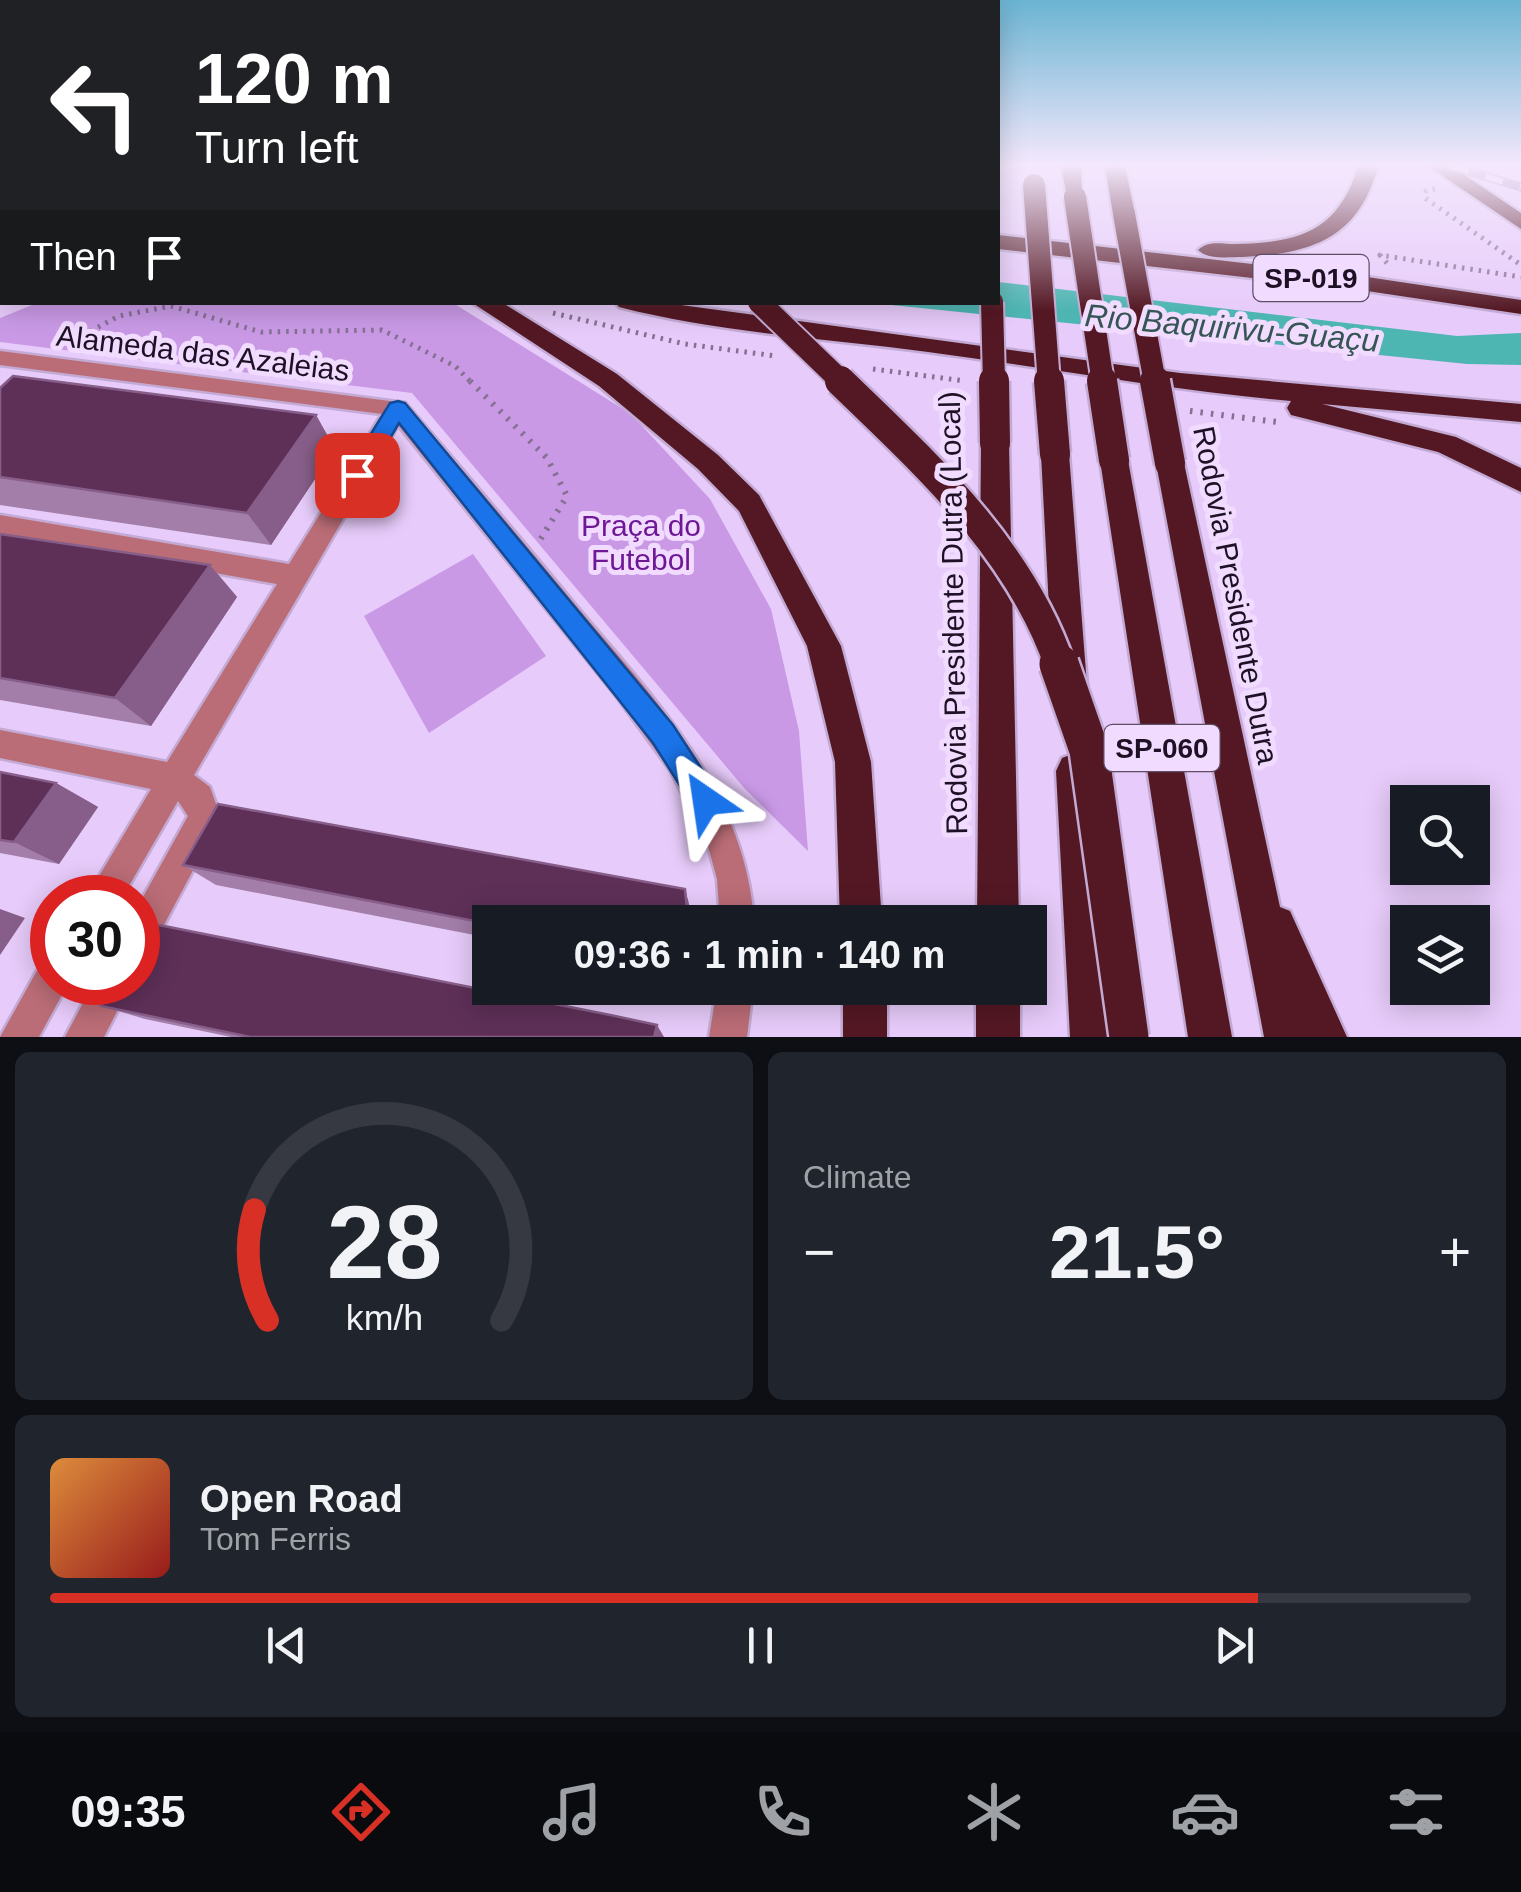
<!DOCTYPE html>
<meta charset="utf-8">
<style>
:root{--surface:#171b24;--page:#20242c;--text:#f1f3f6;--muted:#9ea1a6;--line:#363941;--accent:#d93025}
body{margin:0;font-family:Arial,sans-serif;background:var(--page);color:var(--text);height:100vh;display:flex;flex-direction:column;font-size:38px;white-space:nowrap}
*{box-sizing:border-box;margin:0}
p{font-size:32px;color:var(--muted)}
.icon{flex:none;width:55px;height:55px;fill:none;stroke:currentColor;stroke-width:2;stroke-linecap:round;stroke-linejoin:round}
.map{position:relative;height:1037px;overflow:hidden}
.side{display:flex;flex-direction:column;gap:15px;padding:15px;background:#0d0f14;flex:1}
.side>*{flex:none}
.top-card{position:absolute;left:0px;top:0px;width:1000px;height:305px;box-shadow:0 5px 25px #0003;background:#202124;color:#fff;overflow:hidden}
.tools{position:absolute;left:1390px;top:785px;display:grid;gap:20px}
.tools a{display:grid;place-items:center;width:100px;height:100px;border-radius:0px;background:var(--surface);box-shadow:0 5px 25px #0003;font-size:50px}
.speed{position:absolute;left:30px;top:875px;display:flex;gap:20px;font-size:50px;font-weight:700;text-align:center}
.speed>*{display:grid;place-content:center;width:130px;height:130px;border-radius:50%;background:var(--surface);box-shadow:0 5px 25px #0003;line-height:1}
.speed .limit{border:15px solid #d22;background:#fff;color:#111}
.pin{position:absolute;display:grid;place-items:center;width:85px;height:85px;color:#fff;margin:-42px;border-radius:20px;box-shadow:0 5px 15px #0006}
.me{position:absolute;width:110px;margin:-55px;rotate:328deg;stroke-linejoin:round;filter:drop-shadow(0 0 8px #0008)}
.turn{display:flex;align-items:center;gap:35px;height:210px;padding:0 30px;font-size:45px}
.turn .icon{width:130px;height:130px;stroke-width:2.5}
.turn b{display:block;font-size:70px;line-height:85px}
.then{display:flex;align-items:center;height:95px;padding:0 30px;background:#0003;gap:20px;font-size:38px}
.big{font-size:75px;font-weight:700;line-height:1.1}
.side .widget{flex:1;display:flex;flex-direction:column;justify-content:center;gap:15px;min-width:0;padding:0 35px;border-radius:15px;background:var(--page)}
.side .dial{align-items:center;gap:0}
.dial svg{height:260px;overflow:visible;fill:none;stroke:var(--line);stroke-width:7;stroke-linecap:round;text-anchor:middle}
.dial text{fill:var(--text);stroke:none}
.song{display:flex;align-items:center;gap:30px}
.cover{width:120px;height:120px;border-radius:15px;background:linear-gradient(135deg,hsl(30 70% 55%),hsl(0 70% 35%))}
.played{height:10px;border-radius:5px;background:linear-gradient(90deg,var(--accent) 85%,var(--line) 85%)}
.keys{display:flex;justify-content:space-around;direction:ltr}
.heat{display:flex;justify-content:space-between;align-items:center;font-size:55px;direction:ltr}
.side .tiles{flex:1;display:grid;gap:15px;grid-template-columns:1fr 1fr}
.widget:last-child{grid-column:span 2}
.trip{position:absolute;left:472px;top:905px;width:575px;height:100px;border-radius:0px;background:var(--surface);box-shadow:0 5px 25px #0003;font-weight:700;line-height:100px;text-align:center}
.dock{display:flex;height:160px;justify-content:space-around;align-items:center;background:#090b0e;color:var(--muted)}
.dock .icon{width:70px;height:70px}
.dock .on{color:var(--accent)}
.dock b{font-size:45px;color:var(--text)}
.map>svg:first-child{display:block}
.green{fill:#c999e6}
.water{fill:#4db5b2}
.lines{fill:none;stroke-linecap:round;stroke-linejoin:round}
.minor-casing{stroke:#c3aad4;stroke-width:5}
.secondary-casing{stroke:#c3aad4;stroke-width:5}
.motorway-casing{stroke:#c3aad4;stroke-width:5}
.path-far1{stroke:#857092;stroke-width:5;stroke-dasharray:2.5 6;stroke-linecap:butt}
.path{stroke:#857092;stroke-width:6;stroke-dasharray:2.5 8;stroke-linecap:butt}
.minor{fill:#bb6d77;fill-rule:evenodd}
.secondary{fill:#a4324a;fill-rule:evenodd}
.motorway{fill:#541824;fill-rule:evenodd}
.rail-casing{stroke:#8c7699;stroke-width:9}
.rail{stroke:#f1dbff;stroke-width:6;stroke-dasharray:18;stroke-linecap:butt}
.motorway-bridge-far2-casing{stroke:#c3aad4;stroke-width:26;stroke-linecap:butt}
.motorway-bridge-far1-casing{stroke:#c3aad4;stroke-width:35;stroke-linecap:butt}
.motorway-bridge-casing{stroke:#c3aad4;stroke-width:44;stroke-linecap:butt}
.motorway-bridge-far2{stroke:#541824;stroke-width:22}
.motorway-bridge-far1{stroke:#541824;stroke-width:30}
.motorway-bridge{stroke:#541824;stroke-width:39}
.wall{fill:#a27ea9}
.shaded-wall{fill:#875e89}
.building{fill:#5e3058;stroke:#875e89;stroke-width:2.5}
.route{fill:#1a73e8;stroke:#114b97;stroke-width:2.5}
.labels{text-anchor:middle;dominant-baseline:central;stroke-width:10;stroke-linejoin:round;paint-order:stroke}
.shield{fill:#f1dbff;stroke:#5d4e66;stroke-width:2.5}
.shield-label{font-size:28px;font-weight:bold;fill:#1e1125}
.street-label{font-size:30px;fill:#1e1125;stroke:#f1dbff}
.park-label{font-size:30px;fill:#6f1896;stroke:#f1dbff}
.water-label{font-size:32px;font-style:italic;fill:#365655;stroke:#f1dbff}
</style>
<div class="map">
<svg width="1521" height="1037" viewBox="0 0 1521 1037">
<rect width="100%" height="100%" fill="#e7cbfa"/>
<g class="green">
<path d="M 37,303 L 453,303 L 631,414 L 710,499 L 771,609 L 799,731 L 808,851 L 745,789 L 412,393 L 0,342 L 0,318 Z"/>
<path d="M 473,554 L 546,656 L 429,733 L 364,616 Z"/>
</g>
<path class="water" d="M 998,282 L 1457,336 L 1521,333 L 1521,365 L 1467,364 L 872,303 L 998,302 Z"/>
<g class="lines">
<defs>
<g id="minor">
<path d="M 0,351 L 405,403 C 463,470 521,539 578,608 C 657,702 746,794 754,922 L 720,922 L 717,879 L 706,839 L 670,770 L 617,697 L 398,425 L 194,775 L 210,787 L 221,818 L 150,951 L 138,956 L 138,906 L 188,816 L 178,801 L 122,898 L 86,898 L 151,789 L 0,758 L 0,730 L 167,762 L 277,584 L 0,535 L 0,515 L 289,564 L 382,414 L 0,365 Z"/>
<path d="M 52,962 L 52,982 L 69,982 L 39,1037 L 0,1037 L 39,967 Z"/>
<path d="M 94,982 L 132,982 L 104,1037 L 65,1037 Z"/>
<path d="M 717,988 L 753,988 L 747,1037 L 709,1037 Z"/>
</g>
<path id="secondary" d="M 2,285 L 2,298 L 0,299 L 0,286 Z"/>
<g id="motorway">
<path d="M 1061,166 L 1081,166 L 1082,201 L 1068,201 Z"/>
<path d="M 1105,166 L 1125,166 L 1135,214 L 1132,219 L 1116,219 L 1113,214 Z"/>
<path d="M 1358,166 L 1378,166 C 1359,238 1312,254 1242,257 C 1228,257 1208,260 1198,250 C 1208,240 1222,244 1235,244 C 1299,243 1339,231 1358,166 Z"/>
<path d="M 1428,166 L 1451,166 L 1521,213 L 1521,229 Z"/>
<path d="M 998,235 L 1367,277 L 1521,300 L 1521,314 L 1367,291 L 998,249 Z"/>
<path d="M 471,302 L 501,302 L 617,374 L 718,455 L 759,495 L 841,646 L 871,762 L 882,922 L 840,922 L 835,762 L 807,646 L 739,511 L 698,469 L 599,386 Z"/>
<path d="M 615,302 L 659,302 L 1180,373 L 1521,404 L 1521,422 L 1322,404 L 1456,437 L 1521,468 L 1521,492 L 1438,452 L 1291,415 L 1287,408 L 1291,401 C 1169,390 1050,368 928,352 C 825,338 720,333 619,307 Z"/>
<path d="M 995,433 L 1009,443 L 1019,922 L 977,922 L 981,443 Z"/>
<path d="M 1055,444 L 1069,454 L 1087,685 L 1082,696 L 1070,701 L 1058,696 L 1053,685 L 1041,454 Z"/>
<path d="M 1114,450 L 1128,460 L 1232,1037 L 1188,1037 L 1100,460 Z"/>
<path d="M 1170,453 L 1184,463 L 1280,907 L 1290,911 L 1347,1037 L 1264,1037 L 1156,463 Z"/>
<path d="M 1075,753 L 1088,758 L 1094,771 L 1114,1037 L 1070,1037 L 1056,771 L 1062,758 Z"/>
<rect x="843" y="988" width="44" height="49"/>
<rect x="976" y="988" width="44" height="49"/>
</g>
</defs>
<use href="#minor" class="minor-casing"/>
<use href="#secondary" class="secondary-casing"/>
<use href="#motorway" class="motorway-casing"/>
<g class="path-far1">
<path d="M 1435,189 L 1426,191 L 1425,198 L 1521,265"/>
<path d="M 1387,263 L 1380,255 L 1521,277"/>
<path d="M 553,313 L 685,344 L 776,356"/>
<path d="M 68,343 L 119,316 L 171,306 L 261,332 L 382,330 L 455,366 L 472,383"/>
<path d="M 873,369 L 965,381"/>
</g>
<g class="path">
<path d="M 470,381 L 547,458 L 567,496 L 540,540"/>
<path d="M 1190,411 L 1277,422"/>
</g>
<use href="#minor" class="minor"/>
<use href="#secondary" class="secondary"/>
<use href="#motorway" class="motorway"/>
<defs>
<path id="rail" d="M 1451,166 L 1521,187"/>
</defs>
<use href="#rail" class="rail-casing"/>
<use href="#rail" class="rail"/>
<defs>
<g id="motorway-bridge-far2">
<path d="M 1034,185 L 1049,383"/>
<path d="M 1075,197 L 1103,383"/>
<path d="M 1124,214 L 1155,383"/>
<path d="M 759,302 L 843,383"/>
<path d="M 992,302 L 994,383"/>
</g>
<g id="motorway-bridge-far1">
<path d="M 840,381 C 927,465 1020,549 1060,666"/>
<path d="M 994,381 L 995,443"/>
<path d="M 1049,381 L 1055,454"/>
<path d="M 1102,381 L 1114,460"/>
<path d="M 1155,381 L 1170,463"/>
</g>
<path id="motorway-bridge" d="M 1059,664 L 1089,750 L 1129,1037"/>
</defs>
<use href="#motorway-bridge-far2" class="motorway-bridge-far2-casing"/>
<use href="#motorway-bridge-far1" class="motorway-bridge-far1-casing"/>
<use href="#motorway-bridge" class="motorway-bridge-casing"/>
<use href="#motorway-bridge-far2" class="motorway-bridge-far2"/>
<use href="#motorway-bridge-far1" class="motorway-bridge-far1"/>
<use href="#motorway-bridge" class="motorway-bridge"/>
</g>
<g class="wall">
<path d="M 0,388 L 316,415 L 335,449 L 271,545 L 0,505 Z"/>
<path d="M 0,534 L 210,565 L 237,597 L 151,726 L 0,700 Z"/>
<path d="M 0,772 L 56,783 L 98,807 L 59,864 L 0,853 Z"/>
<path d="M 183,865 L 685,889 L 690,908 L 490,922 L 490,938 L 216,885 Z"/>
<path d="M 681,988 L 697,988 L 698,996 Z"/>
<path d="M 101,1006 L 664,1037 L 231,1037 L 145,1019 Z"/>
</g>
<g class="shaded-wall">
<path d="M 316,415 L 335,449 L 271,545 L 247,513 Z"/>
<path d="M 210,565 L 237,597 L 151,726 L 115,698 Z"/>
<path d="M 56,783 L 98,807 L 59,864 L 14,842 Z"/>
<path d="M 685,889 L 690,908 L 691,922 L 688,922 Z"/>
<path d="M 0,909 L 25,918 L 0,955 Z"/>
<path d="M 657,1025 L 664,1037 L 654,1037 Z"/>
</g>
<g class="building">
<path d="M 13,376 L 316,415 L 247,513 L 0,477 L 0,388 Z"/>
<path d="M 0,534 L 210,565 L 115,698 L 0,678 Z"/>
<path d="M 0,772 L 56,783 L 14,842 L 0,840 Z"/>
<path d="M 218,804 L 685,889 L 688,922 L 490,922 L 490,924 L 183,865 Z"/>
<path d="M 149,923 L 615,1016 L 657,1025 L 654,1037 L 250,1037 L 101,1006 L 115,982 L 138,982 L 138,943 Z"/>
</g>
<linearGradient id="sky" x2="0" y2="1"><stop stop-color="#6ab4d2"/><stop offset="0.53" stop-color="#f4e8fd"/><stop offset="1" stop-color="#f4e8fd" stop-opacity="0"/></linearGradient>
<rect width="1521" height="311" fill="url(#sky)"/>
<path class="route" d="M 398,401 L 405,403 L 673,725 L 716,791 L 720,801 L 716,811 L 706,815 L 696,811 L 653,743 L 399,423 L 365,481 L 349,481 L 349,469 L 390,403 Z"/>
<g class="labels">
<g class="shield">
<rect x="1253.5" y="255" width="115" height="46" rx="8"/>
<rect x="1104.5" y="725" width="115" height="46" rx="8"/>
</g>
<g class="shield-label">
<text x="1311" y="278">SP-019</text>
<text x="1162" y="748">SP-060</text>
</g>
<g class="street-label">
<text transform="translate(203 353) rotate(7)">Alameda das Azaleias</text>
<text transform="translate(1236 595) rotate(79)">Rodovia Presidente Dutra</text>
<text transform="translate(953 613) rotate(-91)">Rodovia Presidente Dutra (Local)</text>
</g>
<g class="park-label">
<text x="641" y="525">Praça do<tspan x="641" dy="34">Futebol</tspan></text>
</g>
<g class="water-label">
<text transform="translate(1232 328) rotate(5)">Rio Baquirivu-Guaçu</text>
</g>
</g>
</svg>
<div class="tools">
<a><svg class="icon" aria-label="search" viewBox="0 0 24 24"><circle cx="10" cy="10" r="6"/><path d="M15 15l6 6"/></svg></a>
<a><svg class="icon" aria-label="layers" viewBox="0 0 24 24"><path d="M12 4l9 5-9 5-9-5zM3 14l9 5 9-5"/></svg></a>
</div>
<div class="speed"><div class="limit">30</div></div>
<div class="pin" style="left:357px;top:475px;background:#d93025"><svg class="icon" aria-label="arrive" viewBox="0 0 24 24"><path d="M6 21V4h12l-3 4 3 4H6"/></svg></div>
<svg class="me" style="left:706px;top:801px" viewBox="-20 -20 40 40"><path d="M0-17L14 15 0 8-14 15z" fill="#1a73e8" stroke="#fff" stroke-width="4"/></svg>
<div class="trip">09:36 · 1 min · 140 m</div>
<div class="top-card">
<div class="turn"><svg class="icon" aria-label="left" viewBox="0 0 24 24"><path d="M17 20v-9H6M10 6l-5 5 5 5"/></svg><div><b>120 m</b>Turn left</div></div>
<div class="then">Then<svg class="icon" aria-label="arrive" viewBox="0 0 24 24"><path d="M6 21V4h12l-3 4 3 4H6"/></svg></div>
</div>
</div>
<section class="side">
<div class="tiles">
<div class="widget dial"><svg viewBox="0 0 100 80">
<path d="M14 69A42 42 0 1 1 86 69"/>
<path d="M14 69A42 42 0 0 1 10 35" stroke="#d93025"/>
<text x="50" y="56" font-size="32" font-weight="700">28</text>
<text x="50" y="72" font-size="11">km/h</text>
</svg></div>
<div class="widget"><p>Climate</p>
<div class="heat"><a>−</a><b class="big">21.5°</b><a>+</a></div>
</div>
<div class="widget">
<div class="song"><i class="cover"></i><div><b>Open Road</b><p>Tom Ferris</p></div></div>
<div class="played"></div>
<div class="keys"><svg class="icon" aria-label="previous" viewBox="0 0 24 24"><path d="M18 5L8 12l10 7zM5 5v14"/></svg><svg class="icon" aria-label="pause" viewBox="0 0 24 24"><path d="M8 5v14M16 5v14"/></svg><svg class="icon" aria-label="next" viewBox="0 0 24 24"><path d="M6 5l10 7-10 7zM19 5v14"/></svg></div>
</div>
</div>
</section>
<nav class="dock">
<b>09:35</b>
<svg class="icon on" aria-label="directions" viewBox="0 0 24 24"><path d="M12 3l9 9-9 9-9-9zM9 14v-3h6M13 9l2 2-2 2"/></svg>
<svg class="icon" aria-label="music" viewBox="0 0 24 24"><path d="M9 18V5l10-2v13"/><circle cx="6" cy="18" r="3"/><circle cx="16" cy="16" r="3"/></svg>
<svg class="icon" aria-label="phone" viewBox="0 0 24 24"><path d="M5 4h4l2 5-3 2q2 4 5 5l2-3 5 2v4C11 20 4 13 5 4z"/></svg>
<svg class="icon" aria-label="climate" viewBox="0 0 24 24"><path d="M12 3v18M4 7l16 10M4 17L20 7"/></svg>
<svg class="icon" aria-label="car" viewBox="0 0 24 24"><path d="M5 17H2v-5l4-1 3-4h7l3 4 3 1v5h-3M9 17h6M6 11h13"/><circle cx="7" cy="17" r="2"/><circle cx="17" cy="17" r="2"/></svg>
<svg class="icon" aria-label="filters" viewBox="0 0 24 24"><path d="M4 7h16M4 17h16"/><circle cx="9" cy="7" r="2"/><circle cx="15" cy="17" r="2"/></svg>
</nav>
